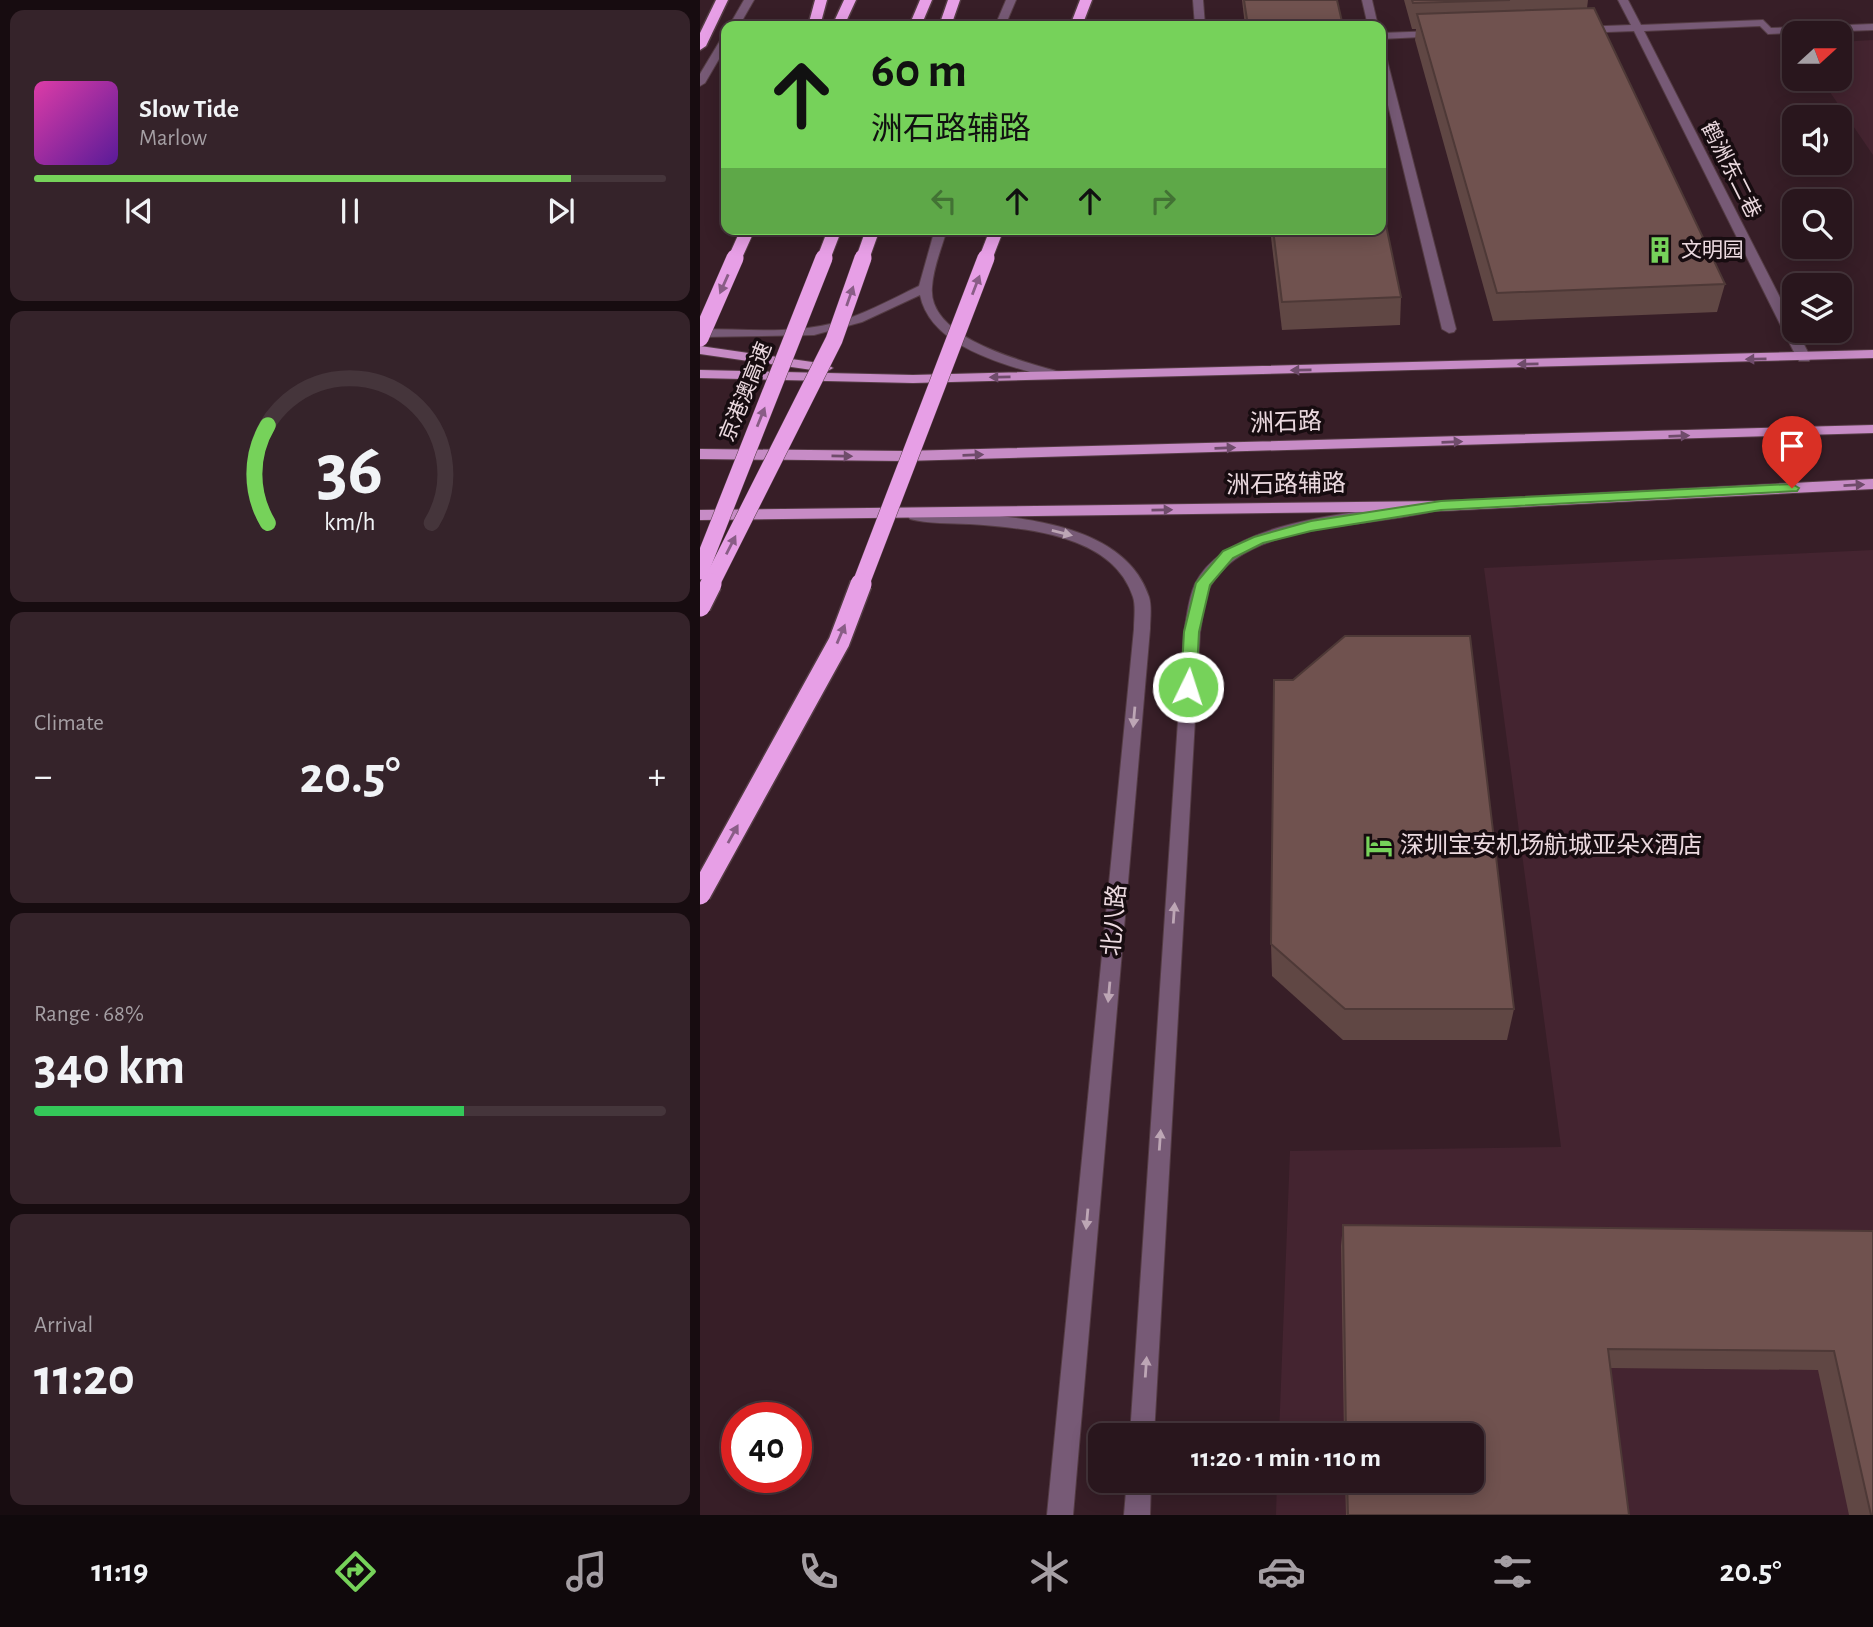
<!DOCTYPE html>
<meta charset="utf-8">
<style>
:root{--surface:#29161d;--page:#35232a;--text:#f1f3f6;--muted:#a59fa4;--line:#45353b;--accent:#76d25a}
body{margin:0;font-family:"Alegreya Sans","Noto Sans SC",sans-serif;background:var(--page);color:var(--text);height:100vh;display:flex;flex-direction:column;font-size:26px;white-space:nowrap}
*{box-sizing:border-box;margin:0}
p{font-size:23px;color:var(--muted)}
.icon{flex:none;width:38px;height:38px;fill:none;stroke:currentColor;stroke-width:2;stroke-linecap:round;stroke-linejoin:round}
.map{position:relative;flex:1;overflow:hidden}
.drawer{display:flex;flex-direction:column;gap:10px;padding:10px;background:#170c10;width:700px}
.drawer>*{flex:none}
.banner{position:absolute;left:21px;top:21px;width:665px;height:214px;border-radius:14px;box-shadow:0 4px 18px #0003,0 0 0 2px var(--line);background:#76d25a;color:#111;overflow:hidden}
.needle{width:46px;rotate:69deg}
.buttons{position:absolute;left:1082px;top:21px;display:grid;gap:14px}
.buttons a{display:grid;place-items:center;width:70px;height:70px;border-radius:14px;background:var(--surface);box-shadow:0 4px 18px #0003,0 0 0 2px var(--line);font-size:35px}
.speed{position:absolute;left:21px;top:1402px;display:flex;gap:14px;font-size:35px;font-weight:700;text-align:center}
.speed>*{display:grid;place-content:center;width:91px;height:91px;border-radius:50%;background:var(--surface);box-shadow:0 4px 18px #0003,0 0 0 2px var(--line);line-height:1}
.speed .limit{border:10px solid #d22;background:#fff;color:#111}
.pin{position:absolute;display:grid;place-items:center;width:60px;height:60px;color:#fff;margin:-72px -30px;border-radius:50% 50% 50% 0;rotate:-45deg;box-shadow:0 0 7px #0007}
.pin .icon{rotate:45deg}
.me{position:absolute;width:77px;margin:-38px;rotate:4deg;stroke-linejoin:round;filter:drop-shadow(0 0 5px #0008)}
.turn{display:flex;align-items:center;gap:24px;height:147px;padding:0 35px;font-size:32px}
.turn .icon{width:91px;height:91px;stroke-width:2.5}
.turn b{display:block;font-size:49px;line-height:60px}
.lanes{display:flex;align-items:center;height:66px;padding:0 35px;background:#0003;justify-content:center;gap:35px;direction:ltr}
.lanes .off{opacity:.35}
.big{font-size:52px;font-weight:700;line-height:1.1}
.drawer .widget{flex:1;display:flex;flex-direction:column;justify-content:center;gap:10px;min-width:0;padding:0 24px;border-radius:14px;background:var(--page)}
.drawer .dial{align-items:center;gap:0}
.dial svg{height:182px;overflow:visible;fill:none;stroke:var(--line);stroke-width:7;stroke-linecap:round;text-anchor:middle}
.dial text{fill:var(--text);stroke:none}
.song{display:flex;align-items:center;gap:21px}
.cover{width:84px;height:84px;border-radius:10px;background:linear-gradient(135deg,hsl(320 70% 55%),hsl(270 70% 35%))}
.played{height:7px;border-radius:4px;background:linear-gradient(90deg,var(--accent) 85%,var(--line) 85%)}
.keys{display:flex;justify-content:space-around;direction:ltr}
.heat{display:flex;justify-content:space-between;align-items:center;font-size:38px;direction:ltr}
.charge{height:10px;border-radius:5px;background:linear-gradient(90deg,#34c759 68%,var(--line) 0)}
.trip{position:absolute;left:388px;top:1423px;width:396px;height:70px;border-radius:14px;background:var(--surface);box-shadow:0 4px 18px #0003,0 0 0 2px var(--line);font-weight:700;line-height:70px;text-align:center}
.menu{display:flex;height:112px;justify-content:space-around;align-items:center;background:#10090c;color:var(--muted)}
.menu .icon{width:49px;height:49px}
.menu .on{color:var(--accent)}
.menu b{font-size:32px;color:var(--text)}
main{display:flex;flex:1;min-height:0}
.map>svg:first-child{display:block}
.built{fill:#442430}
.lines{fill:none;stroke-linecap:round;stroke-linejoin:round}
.minor-casing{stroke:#543c44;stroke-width:2}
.major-casing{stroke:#543c44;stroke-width:2}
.highway-casing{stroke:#543c44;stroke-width:3}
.minor{fill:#775a76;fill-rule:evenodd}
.major{fill:#c78cc6;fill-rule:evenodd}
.highway{fill:#e79fe6;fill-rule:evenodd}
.highway-bridge-far2-casing{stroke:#543c44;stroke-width:15;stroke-linecap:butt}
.highway-bridge-far1-casing{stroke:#543c44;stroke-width:18;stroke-linecap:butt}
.highway-bridge-casing{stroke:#543c44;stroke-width:24;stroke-linecap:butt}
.highway-bridge-far2{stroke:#e79fe6;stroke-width:13}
.highway-bridge-far1{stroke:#e79fe6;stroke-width:17}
.highway-bridge{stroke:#e79fe6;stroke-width:21}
.wall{fill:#604744}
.building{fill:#70524f;stroke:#4e3937;stroke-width:2}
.oneway{fill:#895d86}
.oneway2{fill:#6f4c6b}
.oneway3{fill:#bda6b5}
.route{fill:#76d25a;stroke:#4d883a;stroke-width:2}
.labels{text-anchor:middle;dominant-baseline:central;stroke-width:7;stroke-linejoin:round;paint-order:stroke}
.far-street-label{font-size:21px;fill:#ebd9df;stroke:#170c10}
.far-poi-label{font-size:21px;fill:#ebd9df;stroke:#170c10;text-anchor:start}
.street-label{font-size:24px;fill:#ebd9df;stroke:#170c10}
.poi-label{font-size:24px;fill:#ebd9df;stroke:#170c10;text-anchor:start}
</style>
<main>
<section class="drawer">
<div class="widget">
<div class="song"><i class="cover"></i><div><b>Slow Tide</b><p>Marlow</p></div></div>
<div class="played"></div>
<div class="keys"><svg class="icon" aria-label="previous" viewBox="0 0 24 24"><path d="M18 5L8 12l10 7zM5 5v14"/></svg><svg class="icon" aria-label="pause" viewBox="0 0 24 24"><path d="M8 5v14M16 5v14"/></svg><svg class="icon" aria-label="next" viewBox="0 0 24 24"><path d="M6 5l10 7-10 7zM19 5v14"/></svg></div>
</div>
<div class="widget dial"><svg viewBox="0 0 100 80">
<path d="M14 69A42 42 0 1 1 86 69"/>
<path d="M14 69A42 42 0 0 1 14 26" stroke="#76d25a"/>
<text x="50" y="56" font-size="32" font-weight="700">36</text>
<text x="50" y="72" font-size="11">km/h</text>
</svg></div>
<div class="widget"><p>Climate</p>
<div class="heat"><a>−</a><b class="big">20.5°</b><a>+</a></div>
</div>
<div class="widget"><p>Range · 68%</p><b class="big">340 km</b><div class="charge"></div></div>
<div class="widget"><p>Arrival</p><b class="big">11:20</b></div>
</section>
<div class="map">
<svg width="1173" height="1515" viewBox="0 0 1173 1515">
<rect width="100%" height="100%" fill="#371e27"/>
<g class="built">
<path d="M 1173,40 L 1173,155 L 1121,79 L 1139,79 L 1139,42 Z"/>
<path d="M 1173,550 L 1173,1515 L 576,1515 L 577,1481 L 772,1480 L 772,1435 L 579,1435 L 590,1151 L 861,1147 L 784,568 Z"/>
</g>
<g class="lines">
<defs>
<g id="minor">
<path d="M 44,0 L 54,0 L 39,26 L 29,26 Z"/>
<path d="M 306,0 L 316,0 L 305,26 L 295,26 Z"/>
<path d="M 493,0 L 503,0 L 505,26 L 495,26 Z"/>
<path d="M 662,0 L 672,0 L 678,26 L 668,26 Z"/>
<path d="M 918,0 L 928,0 L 941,25 L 1063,20 L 1071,28 L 1173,24 L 1173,30 L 1068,34 L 1060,26 L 944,31 L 1094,325 L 1094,331 L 1097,331 L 1111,358 L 1109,361 L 1099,361 L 1097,358 L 934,31 L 880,33 L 875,30 L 880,27 L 931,25 Z"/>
<path d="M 737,31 L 742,34 L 741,36 L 681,39 L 681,33 Z"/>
<path d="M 26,36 L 26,47 L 5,83 L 0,86 L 0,74 L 21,39 Z"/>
<path d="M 681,53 L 686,56 L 756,329 L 754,332 L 749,333 L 742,329 L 681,76 Z"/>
<path d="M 235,229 L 247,229 C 242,247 233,268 232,287 C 227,339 326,362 363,373 L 363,379 L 353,379 C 309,365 231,349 220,295 L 162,322 L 114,335 L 0,337 L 0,329 C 43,329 88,334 130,324 C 161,316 190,300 219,286 Z"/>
<path d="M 728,503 L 733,505 L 736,508 L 733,511 C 671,528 548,521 511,585 C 503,598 503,617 500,632 L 454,1435 L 430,1435 L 484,632 C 487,617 488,599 495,584 C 527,518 664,512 728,503 Z"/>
<path d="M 215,510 C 287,515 422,513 449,597 C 452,607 450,619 450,629 L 373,1515 L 347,1515 L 434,629 C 434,619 436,606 433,597 C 413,534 324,528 269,524 C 250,523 228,524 210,519 L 207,515 Z"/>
<path d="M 427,1480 L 451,1480 L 450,1515 L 424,1515 Z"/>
</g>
<g id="major">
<path d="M 0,346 L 126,364 L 133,368 L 126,372 L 0,354 Z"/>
<path d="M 1173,350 L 1173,358 L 213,383 L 0,378 L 0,370 L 213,375 Z"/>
<path d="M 1173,425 L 1173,433 L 204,461 L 0,459 L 0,449 L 204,451 Z"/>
<path d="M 1173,479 L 1173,489 L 741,511 L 0,520 L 0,510 L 741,501 Z"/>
</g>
<g id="highway">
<path d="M 16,0 L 28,0 L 6,46 L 0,50 L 0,33 Z"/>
<path d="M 115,0 L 127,0 L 120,26 L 108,26 Z"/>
<path d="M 144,0 L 156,0 L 144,26 L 132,26 Z"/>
<path d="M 220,0 L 232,0 L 221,26 L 209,26 Z"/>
<path d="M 248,0 L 260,0 L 251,26 L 239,26 Z"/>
<path d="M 380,0 L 392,0 L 382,26 L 370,26 Z"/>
</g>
</defs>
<use href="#minor" class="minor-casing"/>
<use href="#major" class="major-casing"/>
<use href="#highway" class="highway-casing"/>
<use href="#minor" class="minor"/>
<use href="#major" class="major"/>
<use href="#highway" class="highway"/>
<defs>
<g id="highway-bridge-far2">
<path d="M 34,260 L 48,229"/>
<path d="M 123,260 L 135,229"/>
<path d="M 162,260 L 173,229"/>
<path d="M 285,260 L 297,229"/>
</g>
<g id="highway-bridge-far1">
<path d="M 0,338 L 35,258"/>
<path d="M 0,571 L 124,258"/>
<path d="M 10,586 L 134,340 L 163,258"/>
<path d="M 160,586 L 286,258"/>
</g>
<g id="highway-bridge">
<path d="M 0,606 L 11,584"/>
<path d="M 0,894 L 139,642 L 161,584"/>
</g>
</defs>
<use href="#highway-bridge-far2" class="highway-bridge-far2-casing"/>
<use href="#highway-bridge-far1" class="highway-bridge-far1-casing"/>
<use href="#highway-bridge" class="highway-bridge-casing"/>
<use href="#highway-bridge-far2" class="highway-bridge-far2"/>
<use href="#highway-bridge-far1" class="highway-bridge-far1"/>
<use href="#highway-bridge" class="highway-bridge"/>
</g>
<g class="wall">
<path d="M 542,0 L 637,0 L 643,26 L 545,26 Z"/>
<path d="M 704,0 L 888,0 L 887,8 L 1025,284 L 1017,312 L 793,321 L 715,40 L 716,29 L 712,29 Z"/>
<path d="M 570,229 L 681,229 L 701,297 L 700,325 L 582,330 Z"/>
<path d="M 571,944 L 814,1009 L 807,1040 L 643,1040 L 572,976 Z"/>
<path d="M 643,1225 L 1173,1231 L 1173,1515 L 1149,1515 L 1118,1370 L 910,1368 L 929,1515 L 646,1515 L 645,1480 L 772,1480 L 772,1435 L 644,1435 L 641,1246 Z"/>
</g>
<g class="building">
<path d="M 544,0 L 637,0 L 643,26 L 548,26 Z"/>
<path d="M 712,0 L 810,0 L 713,3 Z"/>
<path d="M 894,8 L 1025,284 L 797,293 L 717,14 Z"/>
<path d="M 681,201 L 701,297 L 582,302 L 573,229 L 681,229 Z"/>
<path d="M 645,636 L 770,636 L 814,1009 L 645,1009 L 571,944 L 574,680 L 593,680 Z"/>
<path d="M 643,1225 L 1173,1231 L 1173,1515 L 1171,1515 L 1134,1351 L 908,1349 L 929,1515 L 648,1515 L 647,1480 L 772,1480 L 772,1435 L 646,1435 Z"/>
</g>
<defs><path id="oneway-solid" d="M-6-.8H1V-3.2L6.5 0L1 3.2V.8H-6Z" transform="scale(1.75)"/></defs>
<g class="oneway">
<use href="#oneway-solid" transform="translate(24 284) rotate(114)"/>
<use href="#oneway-solid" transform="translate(276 285) rotate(-69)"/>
<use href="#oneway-solid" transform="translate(150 296) rotate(-71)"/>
<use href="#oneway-solid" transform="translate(61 417) rotate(-68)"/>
<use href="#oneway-solid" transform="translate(31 545) rotate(-63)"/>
<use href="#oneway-solid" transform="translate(141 634) rotate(-67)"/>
<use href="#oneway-solid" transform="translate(33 834) rotate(-61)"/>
</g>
<g class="oneway2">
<use href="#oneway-solid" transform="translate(1056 359) rotate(179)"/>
<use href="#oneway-solid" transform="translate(828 364) rotate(179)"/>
<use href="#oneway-solid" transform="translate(601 370) rotate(179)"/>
<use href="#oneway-solid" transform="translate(300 377) rotate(179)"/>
<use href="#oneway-solid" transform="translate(979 436) rotate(-2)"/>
<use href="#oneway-solid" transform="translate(752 442) rotate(-2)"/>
<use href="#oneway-solid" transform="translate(525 448) rotate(-2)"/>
<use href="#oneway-solid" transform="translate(273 455) rotate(-2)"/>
<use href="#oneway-solid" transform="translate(142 456) rotate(1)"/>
<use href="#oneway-solid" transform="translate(1154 485) rotate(-3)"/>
<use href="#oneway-solid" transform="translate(462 510) rotate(-1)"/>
</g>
<g class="oneway3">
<use href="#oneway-solid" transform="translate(362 533) rotate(14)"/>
<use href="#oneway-solid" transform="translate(434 717) rotate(95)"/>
<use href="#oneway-solid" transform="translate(474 913) rotate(-86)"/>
<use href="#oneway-solid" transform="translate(409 992) rotate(95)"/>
<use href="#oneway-solid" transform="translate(460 1140) rotate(-86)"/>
<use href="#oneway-solid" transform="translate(387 1219) rotate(95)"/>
<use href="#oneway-solid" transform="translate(446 1367) rotate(-86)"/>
</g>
<path class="route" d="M 1092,484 L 1099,488 L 1097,491 L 741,510 L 611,531 L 563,543 L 533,558 L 510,585 L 499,632 L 496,687 L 488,692 L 481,687 L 484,632 L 496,583 L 523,551 L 554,537 L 611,521 L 741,501 Z"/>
<defs>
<symbol id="building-bare" viewBox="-9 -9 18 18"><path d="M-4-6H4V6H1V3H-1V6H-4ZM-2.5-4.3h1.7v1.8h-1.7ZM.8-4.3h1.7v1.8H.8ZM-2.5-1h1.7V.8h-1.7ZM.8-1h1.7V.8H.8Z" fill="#76d25a" stroke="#170c10" stroke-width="2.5" paint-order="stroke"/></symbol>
<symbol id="hotel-bare" viewBox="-9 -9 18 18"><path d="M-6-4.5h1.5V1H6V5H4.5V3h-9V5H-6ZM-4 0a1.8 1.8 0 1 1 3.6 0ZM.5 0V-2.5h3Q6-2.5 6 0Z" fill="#76d25a" stroke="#170c10" stroke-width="2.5" paint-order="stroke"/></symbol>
</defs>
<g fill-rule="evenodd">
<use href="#building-bare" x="941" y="231" width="38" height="38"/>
<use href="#hotel-bare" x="660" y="827" width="38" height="38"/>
</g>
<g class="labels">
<g class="far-street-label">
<text transform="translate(1031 170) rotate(63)">鹤洲东二巷</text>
<text transform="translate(46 392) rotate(-68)">京港澳高速</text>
</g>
<g class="far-poi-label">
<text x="981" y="250">文明园</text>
</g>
<g class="street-label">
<text transform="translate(586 423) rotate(-2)">洲石路</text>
<text transform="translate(586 485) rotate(-1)">洲石路辅路</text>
<text transform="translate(415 920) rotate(-85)">北八路</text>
</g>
<g class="poi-label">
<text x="700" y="846">深圳宝安机场航城亚朵X酒店</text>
</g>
</g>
</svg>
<div class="buttons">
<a><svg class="needle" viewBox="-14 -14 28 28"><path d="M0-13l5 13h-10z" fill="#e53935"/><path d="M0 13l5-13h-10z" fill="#a59fa4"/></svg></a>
<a><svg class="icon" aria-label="sound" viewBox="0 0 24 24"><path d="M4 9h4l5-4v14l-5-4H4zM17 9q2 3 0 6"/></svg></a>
<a><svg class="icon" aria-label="search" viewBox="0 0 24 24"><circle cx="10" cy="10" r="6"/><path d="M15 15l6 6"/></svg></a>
<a><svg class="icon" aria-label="layers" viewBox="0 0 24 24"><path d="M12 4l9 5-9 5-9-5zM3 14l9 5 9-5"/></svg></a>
</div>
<div class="speed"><div class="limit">40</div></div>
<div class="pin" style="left:1092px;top:488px;background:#d93025"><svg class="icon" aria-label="arrive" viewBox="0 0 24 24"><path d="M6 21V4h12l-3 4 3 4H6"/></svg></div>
<svg class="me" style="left:488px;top:687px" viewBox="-20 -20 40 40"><circle r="17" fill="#76d25a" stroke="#fff" stroke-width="3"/><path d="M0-11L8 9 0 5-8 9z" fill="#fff"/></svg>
<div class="trip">11:20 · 1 min · 110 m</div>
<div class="banner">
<div class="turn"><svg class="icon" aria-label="ahead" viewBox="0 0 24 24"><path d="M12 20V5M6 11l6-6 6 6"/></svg><div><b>60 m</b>洲石路辅路</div></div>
<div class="lanes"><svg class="icon off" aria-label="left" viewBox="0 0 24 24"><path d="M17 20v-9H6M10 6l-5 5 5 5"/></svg><svg class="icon" aria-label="ahead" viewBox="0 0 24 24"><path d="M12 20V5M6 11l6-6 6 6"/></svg><svg class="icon" aria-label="ahead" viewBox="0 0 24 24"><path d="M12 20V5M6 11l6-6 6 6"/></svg><svg class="icon off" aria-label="right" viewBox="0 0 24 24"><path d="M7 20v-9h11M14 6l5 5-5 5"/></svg></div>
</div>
</div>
</main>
<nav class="menu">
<b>11:19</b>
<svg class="icon on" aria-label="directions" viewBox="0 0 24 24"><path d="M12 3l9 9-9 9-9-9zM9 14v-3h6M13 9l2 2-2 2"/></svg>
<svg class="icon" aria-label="music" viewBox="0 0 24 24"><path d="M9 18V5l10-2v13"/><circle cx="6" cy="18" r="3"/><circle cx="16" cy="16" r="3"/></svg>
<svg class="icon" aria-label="phone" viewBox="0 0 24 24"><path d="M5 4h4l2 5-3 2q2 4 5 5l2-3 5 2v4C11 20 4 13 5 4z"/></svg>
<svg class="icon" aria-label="climate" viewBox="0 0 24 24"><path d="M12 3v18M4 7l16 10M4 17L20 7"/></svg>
<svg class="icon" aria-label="car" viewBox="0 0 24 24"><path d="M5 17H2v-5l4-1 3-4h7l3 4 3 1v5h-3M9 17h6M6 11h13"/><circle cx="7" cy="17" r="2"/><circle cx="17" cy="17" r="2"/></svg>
<svg class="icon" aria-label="filters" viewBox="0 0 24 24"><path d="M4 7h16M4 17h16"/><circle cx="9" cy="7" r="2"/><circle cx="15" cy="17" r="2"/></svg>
<b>20.5°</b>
</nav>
